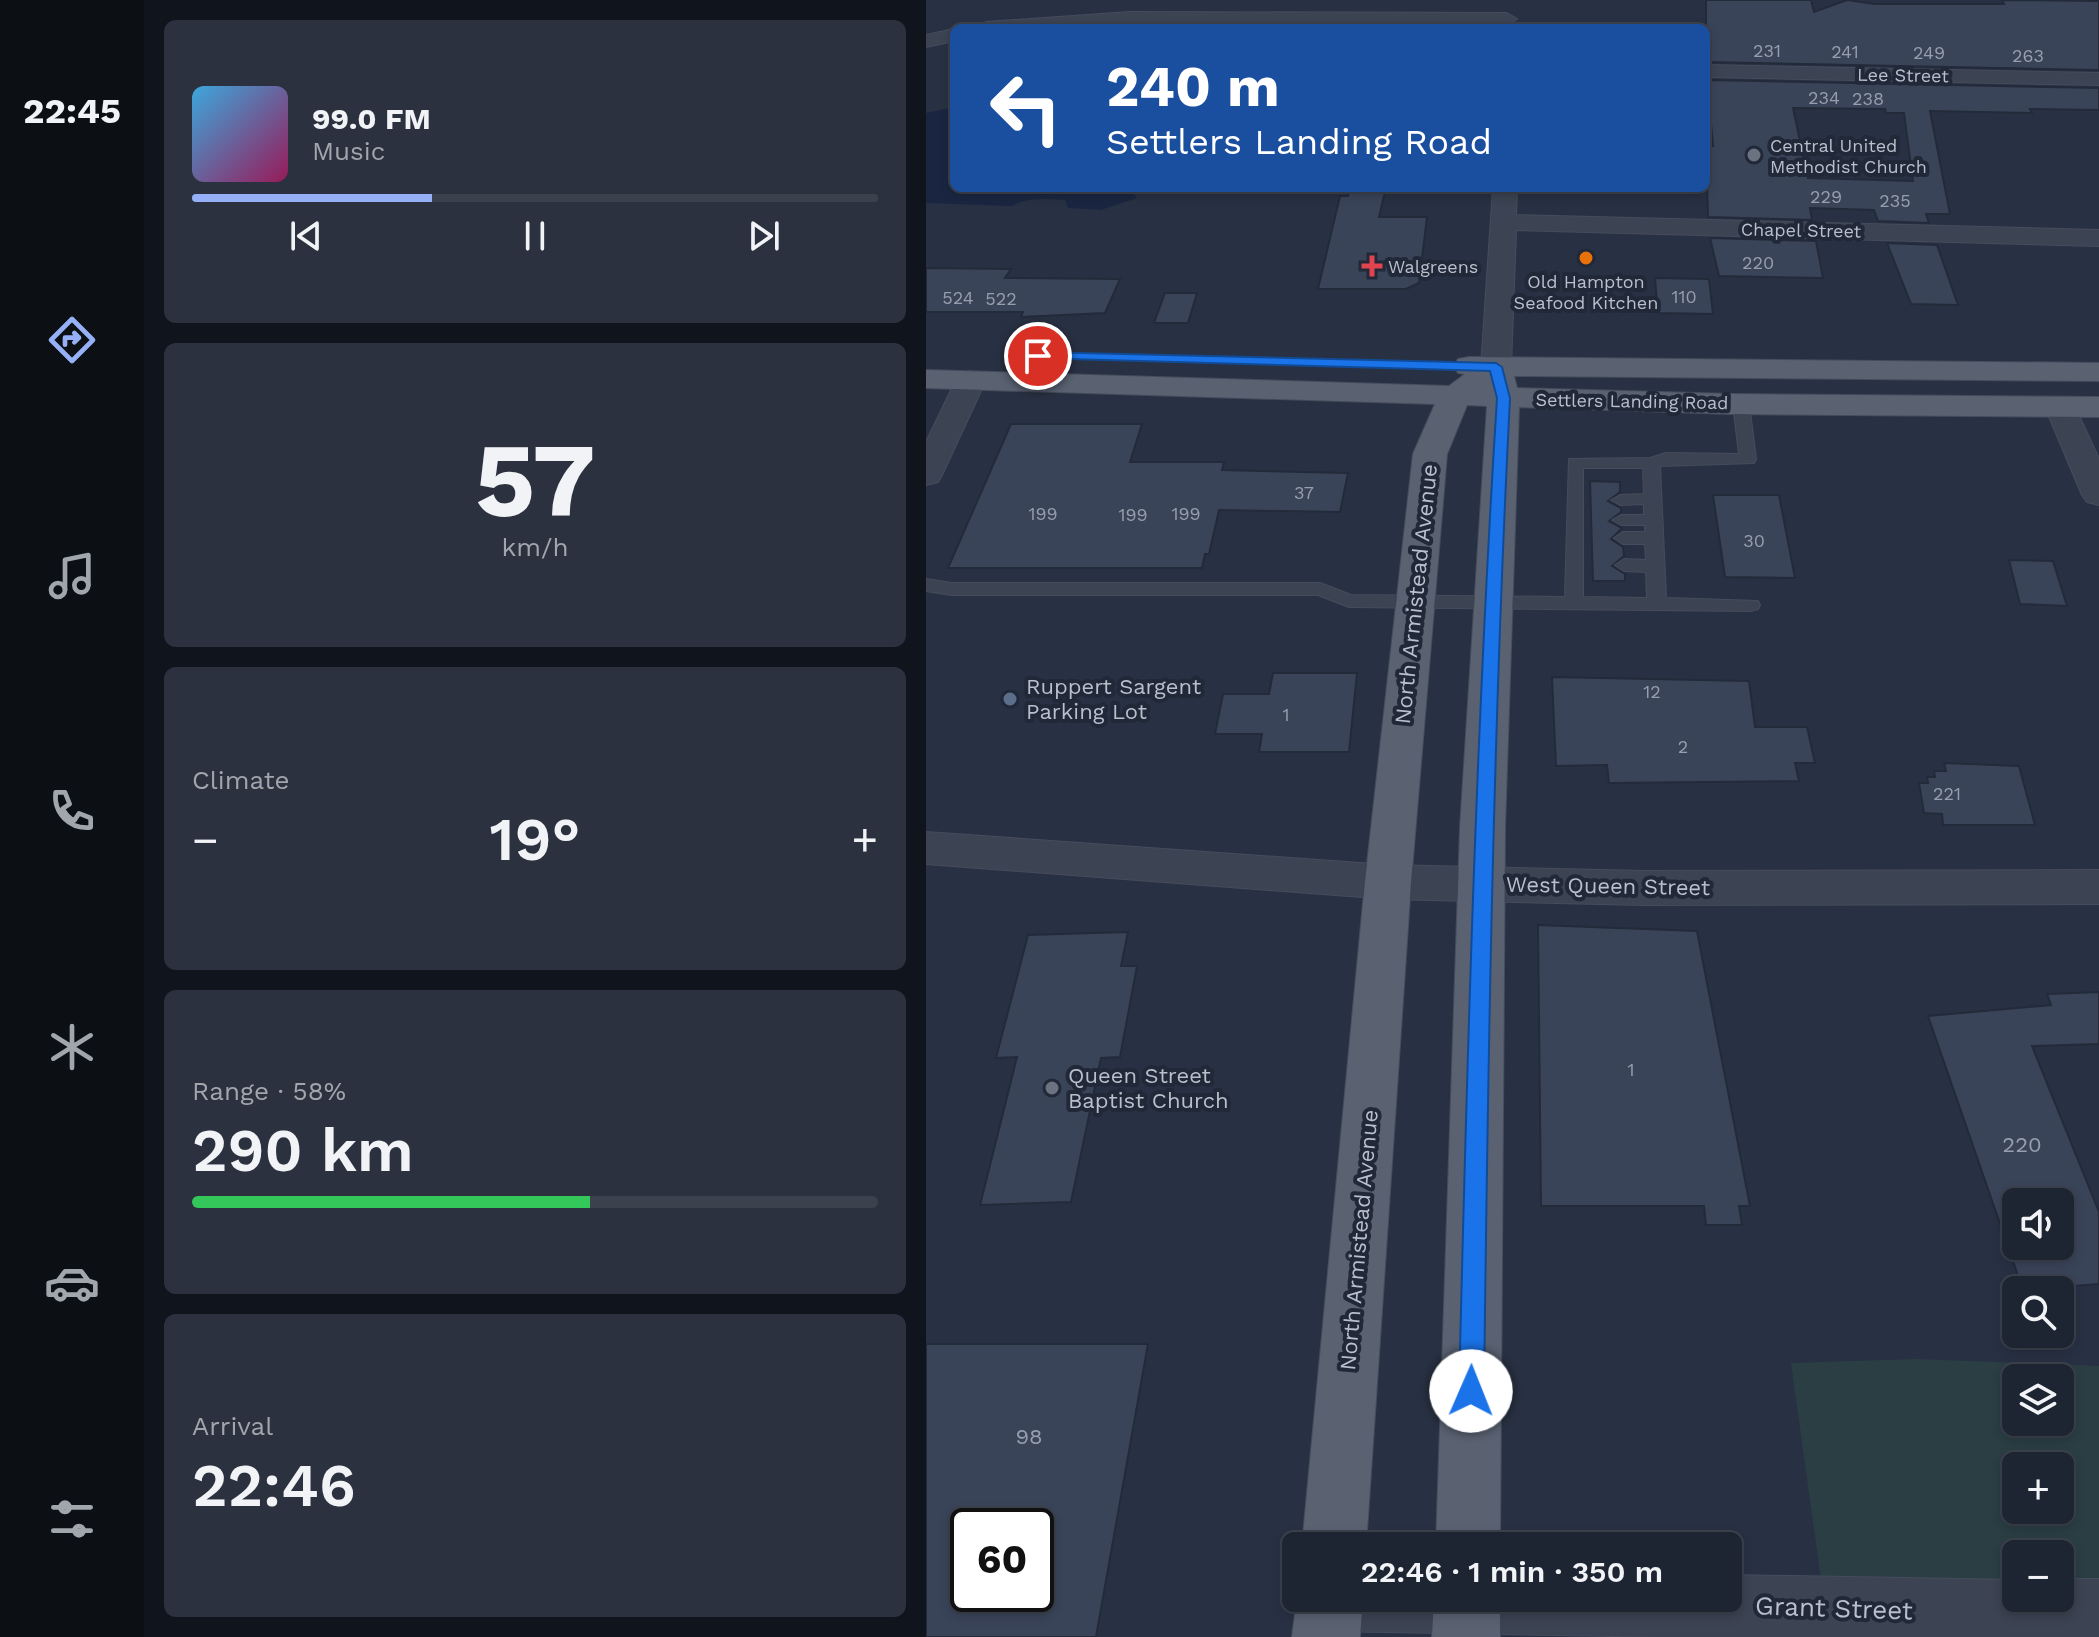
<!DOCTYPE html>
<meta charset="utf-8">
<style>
:root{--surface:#1e2532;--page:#2b313e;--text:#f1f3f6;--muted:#a1a5ac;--line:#3c424d;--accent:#95b0f6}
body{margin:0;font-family:"Work Sans",sans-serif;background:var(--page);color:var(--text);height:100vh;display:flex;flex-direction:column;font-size:30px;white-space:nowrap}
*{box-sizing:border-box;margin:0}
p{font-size:26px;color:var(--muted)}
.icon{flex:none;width:44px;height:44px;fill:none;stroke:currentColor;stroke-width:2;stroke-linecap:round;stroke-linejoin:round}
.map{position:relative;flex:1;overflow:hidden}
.drawer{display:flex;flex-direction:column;gap:20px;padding:20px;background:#10141c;width:782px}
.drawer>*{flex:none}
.guide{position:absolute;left:24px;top:24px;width:760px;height:168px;border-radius:12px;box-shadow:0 4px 12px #0003,0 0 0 2px var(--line);background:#1a4fa0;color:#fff;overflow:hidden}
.fabs{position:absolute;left:1076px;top:1188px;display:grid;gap:16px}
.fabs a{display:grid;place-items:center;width:72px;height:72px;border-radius:12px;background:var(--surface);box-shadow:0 4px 12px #0003,0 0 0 2px var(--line);font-size:40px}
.speed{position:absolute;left:24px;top:1508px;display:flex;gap:16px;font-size:40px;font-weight:700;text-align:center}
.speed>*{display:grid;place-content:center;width:104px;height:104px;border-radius:50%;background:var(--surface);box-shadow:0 4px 12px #0003,0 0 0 2px var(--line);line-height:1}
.speed .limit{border:4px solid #111;border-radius:12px;background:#fff;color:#111}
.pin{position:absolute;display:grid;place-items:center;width:68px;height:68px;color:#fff;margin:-34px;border:4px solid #fff;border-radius:50%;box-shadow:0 2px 8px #0007}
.me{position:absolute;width:88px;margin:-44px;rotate:1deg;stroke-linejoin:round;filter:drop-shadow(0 0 6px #0008)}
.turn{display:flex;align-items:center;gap:28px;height:168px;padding:0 24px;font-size:36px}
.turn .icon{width:104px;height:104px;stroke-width:2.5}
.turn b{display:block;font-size:56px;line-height:68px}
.big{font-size:60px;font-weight:600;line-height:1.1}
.drawer .widget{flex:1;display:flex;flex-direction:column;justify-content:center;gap:12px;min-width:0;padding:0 28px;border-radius:12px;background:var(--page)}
.drawer .dial{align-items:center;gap:0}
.dial b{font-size:104px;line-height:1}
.song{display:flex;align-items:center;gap:24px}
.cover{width:96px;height:96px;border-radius:12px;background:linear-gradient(135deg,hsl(200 70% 55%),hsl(330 70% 35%))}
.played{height:8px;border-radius:4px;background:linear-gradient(90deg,var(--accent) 35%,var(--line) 35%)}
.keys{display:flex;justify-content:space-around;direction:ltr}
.heat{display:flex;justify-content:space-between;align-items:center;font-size:44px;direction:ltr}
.charge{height:12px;border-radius:6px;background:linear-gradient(90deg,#34c759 58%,var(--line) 0)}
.trip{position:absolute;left:356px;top:1532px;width:460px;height:80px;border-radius:12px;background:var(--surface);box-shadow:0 4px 12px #0003,0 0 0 2px var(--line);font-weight:600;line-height:80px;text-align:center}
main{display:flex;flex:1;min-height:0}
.menu{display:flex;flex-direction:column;width:144px;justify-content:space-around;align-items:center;background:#0c0f14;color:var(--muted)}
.menu .icon{width:56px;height:56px}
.menu .selected{color:var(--accent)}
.menu b{font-size:36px;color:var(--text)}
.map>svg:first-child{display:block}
.green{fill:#2a3e44;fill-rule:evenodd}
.water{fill:#1a2641}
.building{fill:#3a4459;stroke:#232a3a;stroke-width:2;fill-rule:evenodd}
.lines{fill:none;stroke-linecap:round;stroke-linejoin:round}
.service-casing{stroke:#464c5c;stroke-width:2}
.minor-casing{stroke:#464c5c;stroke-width:2}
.primary-casing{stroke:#464c5c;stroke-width:2}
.service{fill:#3c4352;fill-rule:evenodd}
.minor{fill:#3c4352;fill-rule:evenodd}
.primary{fill:#5a6272;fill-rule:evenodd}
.route{fill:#1a73e8;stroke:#114b97;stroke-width:2}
.worship-dot{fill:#6b7280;stroke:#212838;stroke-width:3}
.food-dot{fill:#e8710a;stroke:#212838;stroke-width:3}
.health-dot{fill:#e0444e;stroke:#212838;stroke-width:3}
.service-dot{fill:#5c6f8a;stroke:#212838;stroke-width:3}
.labels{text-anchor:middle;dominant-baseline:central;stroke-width:8;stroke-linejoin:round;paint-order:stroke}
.number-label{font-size:18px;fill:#979eae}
.far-street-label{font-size:18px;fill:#b9bfcc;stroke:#212838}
.far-poi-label{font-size:18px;fill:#b9bfcc;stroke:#212838;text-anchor:start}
.street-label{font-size:22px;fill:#b9bfcc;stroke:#212838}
.poi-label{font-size:22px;fill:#b9bfcc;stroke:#212838;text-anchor:start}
.near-number-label{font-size:22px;fill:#979eae}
.near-street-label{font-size:26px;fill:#b9bfcc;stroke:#212838}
</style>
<main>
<nav class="menu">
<b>22:45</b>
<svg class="icon selected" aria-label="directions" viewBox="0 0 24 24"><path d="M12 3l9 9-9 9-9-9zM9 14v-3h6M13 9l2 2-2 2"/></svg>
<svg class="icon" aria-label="music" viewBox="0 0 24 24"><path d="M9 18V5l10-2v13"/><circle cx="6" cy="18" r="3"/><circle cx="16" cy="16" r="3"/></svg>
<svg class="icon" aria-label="phone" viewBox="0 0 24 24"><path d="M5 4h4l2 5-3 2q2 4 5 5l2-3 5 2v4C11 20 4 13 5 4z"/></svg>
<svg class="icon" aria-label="climate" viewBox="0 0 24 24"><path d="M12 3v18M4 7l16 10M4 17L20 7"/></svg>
<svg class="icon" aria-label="car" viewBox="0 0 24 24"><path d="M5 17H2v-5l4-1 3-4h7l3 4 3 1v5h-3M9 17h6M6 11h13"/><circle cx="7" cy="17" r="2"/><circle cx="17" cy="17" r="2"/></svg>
<svg class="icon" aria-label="filters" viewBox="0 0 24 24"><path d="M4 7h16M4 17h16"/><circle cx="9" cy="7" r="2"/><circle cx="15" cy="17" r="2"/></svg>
</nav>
<section class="drawer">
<div class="widget">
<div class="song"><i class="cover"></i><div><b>99.0 FM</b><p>Music</p></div></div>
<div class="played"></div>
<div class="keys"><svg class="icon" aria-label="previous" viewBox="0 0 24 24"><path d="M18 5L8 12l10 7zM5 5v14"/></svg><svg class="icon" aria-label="pause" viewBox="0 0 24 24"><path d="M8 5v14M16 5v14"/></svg><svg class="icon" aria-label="next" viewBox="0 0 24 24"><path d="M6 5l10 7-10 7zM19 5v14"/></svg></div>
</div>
<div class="widget dial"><b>57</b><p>km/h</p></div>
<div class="widget"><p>Climate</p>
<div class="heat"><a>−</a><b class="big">19°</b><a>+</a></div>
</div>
<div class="widget"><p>Range · 58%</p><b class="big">290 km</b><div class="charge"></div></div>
<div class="widget"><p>Arrival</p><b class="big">22:46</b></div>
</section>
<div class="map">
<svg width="1173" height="1637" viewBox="0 0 1173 1637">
<rect width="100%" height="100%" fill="#283143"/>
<path class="green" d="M 990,1359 L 1173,1366 L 1173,1637 L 903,1637 L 865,1363 ZM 1090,1378 L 1134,1378 L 1134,1422 L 1090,1422 ZM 1090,1466 L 1134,1466 L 1134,1510 L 1090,1510 ZM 1090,1554 L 1134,1554 L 1134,1598 L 1090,1598 Z"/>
<path class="water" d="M 28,107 L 28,188 L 199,188 L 204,189 L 211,198 L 175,210 L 142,208 L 139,200 C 120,199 102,197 85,206 L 0,203 L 0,113 Z"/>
<g class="building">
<path d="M 780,0 L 885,0 L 888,12 L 921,0 L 949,4 L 1078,4 L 1076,0 L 1173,1 L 1173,70 L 780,62 Z"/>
<path d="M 781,80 L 1173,88 L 1173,110 L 1104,109 L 1106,113 L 1004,111 L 1024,214 L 1000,214 L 1003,223 L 952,221 L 948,210 L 884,208 L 886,220 L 782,217 L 780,145 L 787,146 ZM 867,108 L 959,109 L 960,113 L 978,113 L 987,181 L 882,178 Z"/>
<path d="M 424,188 L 460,188 L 453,217 L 501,217 L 493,283 L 480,289 L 392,289 L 414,196 L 422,196 Z"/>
<path d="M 784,238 L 890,241 L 897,278 L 793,276 Z"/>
<path d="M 961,243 L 1011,245 L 1032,305 L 985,304 Z"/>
<path d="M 0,268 L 85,269 L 79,278 L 194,279 L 179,313 L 95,317 L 97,312 L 0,312 Z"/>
<path d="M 729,278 L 783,279 L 787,314 L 732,313 Z"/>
<path d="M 239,293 L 271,293 L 262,323 L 228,323 Z"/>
<path d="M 85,424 L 216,424 L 204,462 L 298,462 L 296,470 L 422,473 L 414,512 L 293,510 L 283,554 L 279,554 L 276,568 L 22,568 Z"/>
<path d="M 664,481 L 694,482 L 694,492 L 682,501 L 695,508 L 695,512 L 683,521 L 696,528 L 685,539 L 697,547 L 698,556 L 686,566 L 699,574 L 699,581 L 667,581 Z"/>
<path d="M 787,495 L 853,495 L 869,578 L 799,577 Z"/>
<path d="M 1083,560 L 1127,561 L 1141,606 L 1094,604 Z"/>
<path d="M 347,673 L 431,673 L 423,752 L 333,752 L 336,734 L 289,734 L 297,694 L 343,694 Z"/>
<path d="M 626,677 L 823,681 L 829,727 L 881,727 L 889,763 L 869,763 L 873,781 L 683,783 L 681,765 L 630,766 Z"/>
<path d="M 1018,763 L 1093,766 L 1109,825 L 1017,825 L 1016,814 L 998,813 L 993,783 L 1002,783 L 1001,777 L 1009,777 L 1008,771 L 1020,771 Z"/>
<path d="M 612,925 L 771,931 L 824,1206 L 813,1206 L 816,1225 L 780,1225 L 778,1206 L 615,1206 Z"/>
<path d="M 202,932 L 195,966 L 211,966 L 194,1057 L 175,1058 L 145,1202 L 54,1205 L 91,1057 L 70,1058 L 102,935 Z"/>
<path d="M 1173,992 L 1173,1044 L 1106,1046 L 1173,1212 L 1173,1284 L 1097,1290 L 1002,1016 L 1125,1005 L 1121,994 ZM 1090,1202 L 1134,1202 L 1134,1246 L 1090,1246 Z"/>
<path d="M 0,1344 L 222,1344 L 170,1637 L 0,1637 ZM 42,1526 L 110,1526 L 110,1594 L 42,1594 Z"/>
</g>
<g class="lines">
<defs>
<path id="service" d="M 815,399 L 823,404 L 830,459 L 828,463 L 734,466 L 740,598 L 832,601 L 834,605 L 832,609 L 825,611 L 423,607 L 392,595 L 26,595 L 0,591 L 0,579 L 26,583 L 394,583 L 425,595 L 639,597 L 643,459 L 724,458 L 740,453 L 813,454 L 807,404 ZM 657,468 L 717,468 L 718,494 L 694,495 L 685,500 L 694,505 L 718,504 L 718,515 L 695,515 L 686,520 L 695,525 L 719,525 L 719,532 L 697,532 L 688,538 L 697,544 L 719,544 L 720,560 L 698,559 L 689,565 L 698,571 L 720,572 L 721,598 L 657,597 Z"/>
<g id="minor">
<path d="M 204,12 L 581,13 L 591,19 L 581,25 L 204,24 L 50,28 L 60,22 Z"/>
<path d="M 28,29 L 28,41 L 0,47 L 0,35 Z"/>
<path d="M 780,65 L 1173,73 L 1173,85 L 780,77 Z"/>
<path d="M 567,188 L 591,188 L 590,215 L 1173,230 L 1173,246 L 590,230 L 585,367 L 580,373 L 570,376 L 560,373 L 555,367 Z"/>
<path d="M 45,371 L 56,374 L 60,380 L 16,475 L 12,482 L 0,485 L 0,442 L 30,380 L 34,374 Z"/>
<path d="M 1134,398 L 1145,400 L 1149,407 L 1173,459 L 1173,505 L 1161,502 L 1156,495 L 1119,407 L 1123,400 Z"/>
<path d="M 0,832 L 462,865 L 717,871 L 1173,870 L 1173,904 L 717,905 L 462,899 L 0,864 Z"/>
<path d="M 802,1575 L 1090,1580 L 1090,1598 L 1134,1598 L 1134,1579 L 1173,1579 L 1173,1637 L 741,1637 L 403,1631 L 381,1621 L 371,1599 L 802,1598 Z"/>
</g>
<g id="primary">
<path d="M 543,357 L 1173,363 L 1173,381 L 588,376 L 591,388 L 806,394 L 1173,397 L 1173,417 L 806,414 L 593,407 L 579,828 L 574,1546 L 510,1546 L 534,828 L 561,406 L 541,405 L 521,454 L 485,882 L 440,1546 L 376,1546 L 439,882 L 487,454 L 509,404 L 0,388 L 0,370 L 523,386 L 539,374 L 532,373 L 528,366 L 532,359 Z"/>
<path d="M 371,1598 L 437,1598 L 434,1637 L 366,1637 Z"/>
<path d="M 508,1598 L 574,1598 L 574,1637 L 506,1637 Z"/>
</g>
</defs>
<use href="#service" class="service-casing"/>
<use href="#minor" class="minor-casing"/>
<use href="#primary" class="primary-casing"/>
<use href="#service" class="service"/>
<use href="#minor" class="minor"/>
<use href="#primary" class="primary"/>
</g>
<path class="route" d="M 112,352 L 570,363 L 576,367 L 584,398 C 567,729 562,1060 558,1391 L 554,1400 L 545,1404 L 537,1400 L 533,1391 C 541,1060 550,729 571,398 L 564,371 L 108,358 L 108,353 Z"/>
<g class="worship-dot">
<circle cx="828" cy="155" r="8"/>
<circle cx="126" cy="1088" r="8"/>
</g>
<circle class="food-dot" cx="660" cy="258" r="8"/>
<path class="health-dot" d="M442 254h8v8h8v8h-8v8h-8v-8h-8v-8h8z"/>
<circle class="service-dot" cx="84" cy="699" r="8"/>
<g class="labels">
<g class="number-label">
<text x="841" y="50">231</text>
<text x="919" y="51">241</text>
<text x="1003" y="52">249</text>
<text x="1102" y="55">263</text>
<text x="898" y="97">234</text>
<text x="942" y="98">238</text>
<text x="900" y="196">229</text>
<text x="969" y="200">235</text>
<text x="832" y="262">220</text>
<text x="758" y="296">110</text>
<text x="32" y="297">524</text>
<text x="75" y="298">522</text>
<text x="378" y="492">37</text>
<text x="117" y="513">199</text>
<text x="260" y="513">199</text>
<text x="207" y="514">199</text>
<text x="828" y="540">30</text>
<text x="726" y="691">12</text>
<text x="360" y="714">1</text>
<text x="757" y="746">2</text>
<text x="1021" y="793">221</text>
<text x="705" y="1069">1</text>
</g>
<g class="far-street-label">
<text transform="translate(977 75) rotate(1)">Lee Street</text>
<text transform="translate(875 230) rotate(1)">Chapel Street</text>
<text transform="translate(706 401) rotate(1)">Settlers Landing Road</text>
</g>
<g class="far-poi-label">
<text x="844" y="145">Central United<tspan x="844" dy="21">Methodist Church</tspan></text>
<text x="462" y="266">Walgreens</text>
<text x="660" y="281" text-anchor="middle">Old Hampton<tspan x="660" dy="21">Seafood Kitchen</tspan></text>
</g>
<g class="street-label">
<text transform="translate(490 594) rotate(-84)">North Armistead Avenue</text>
<text transform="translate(682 886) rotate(1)">West Queen Street</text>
<text transform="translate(433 1240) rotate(-85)">North Armistead Avenue</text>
</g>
<g class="poi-label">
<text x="100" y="686">Ruppert Sargent<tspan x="100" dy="25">Parking Lot</tspan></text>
<text x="142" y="1075">Queen Street<tspan x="142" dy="25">Baptist Church</tspan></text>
</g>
<g class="near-number-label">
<text x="1096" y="1144">220</text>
<text x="103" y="1436">98</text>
</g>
<g class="near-street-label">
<text transform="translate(908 1608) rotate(2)">Grant Street</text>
</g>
</g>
</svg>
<div class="fabs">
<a><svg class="icon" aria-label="sound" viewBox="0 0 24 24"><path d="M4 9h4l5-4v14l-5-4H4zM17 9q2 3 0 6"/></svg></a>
<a><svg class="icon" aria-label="search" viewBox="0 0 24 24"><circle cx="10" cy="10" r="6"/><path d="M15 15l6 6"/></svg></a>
<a><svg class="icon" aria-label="layers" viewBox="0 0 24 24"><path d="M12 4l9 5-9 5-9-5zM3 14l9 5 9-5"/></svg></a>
<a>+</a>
<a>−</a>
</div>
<div class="speed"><div class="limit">60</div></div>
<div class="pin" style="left:112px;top:356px;background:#d93025"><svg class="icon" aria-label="arrive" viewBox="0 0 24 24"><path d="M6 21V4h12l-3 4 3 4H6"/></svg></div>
<svg class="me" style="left:545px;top:1391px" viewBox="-20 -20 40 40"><circle r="19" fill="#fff"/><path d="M0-13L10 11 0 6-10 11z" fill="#1a73e8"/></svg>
<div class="trip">22:46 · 1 min · 350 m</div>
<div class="guide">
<div class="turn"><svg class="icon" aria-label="left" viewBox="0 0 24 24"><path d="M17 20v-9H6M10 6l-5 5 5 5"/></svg><div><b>240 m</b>Settlers Landing Road</div></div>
</div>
</div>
</main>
